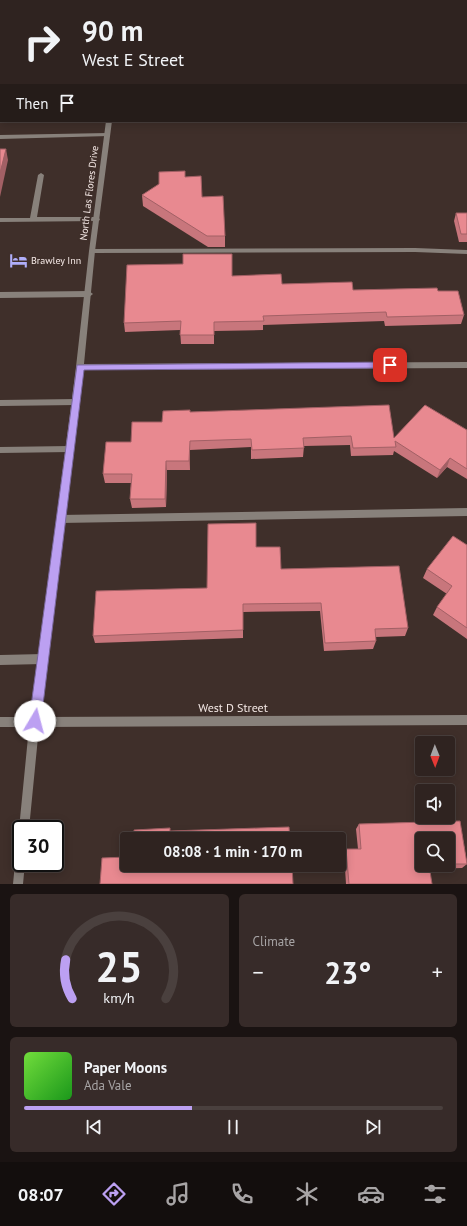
<!DOCTYPE html>
<meta charset="utf-8">
<style>
:root{--surface:#2f2320;--page:#372b29;--text:#f1f3f6;--muted:#a7a4a5;--line:#4a403e;--accent:#bca0f2}
body{margin:0;font-family:"PT Sans",sans-serif;background:var(--page);color:var(--text);height:100vh;display:flex;flex-direction:column;font-size:15px;white-space:nowrap}
*{box-sizing:border-box;margin:0}
p{font-size:13px;color:var(--muted)}
.icon{flex:none;width:22px;height:22px;fill:none;stroke:currentColor;stroke-width:2;stroke-linecap:round;stroke-linejoin:round}
.map{position:relative;height:884px;overflow:hidden}
.sheet{display:flex;flex-direction:column;gap:10px;padding:10px;background:#1a1312;flex:1}
.sheet>*{flex:none}
.hud{position:absolute;left:0px;top:0px;width:467px;height:122px;box-shadow:0 2px 10px #0003,0 0 0 1px var(--line);background:#2f2320;color:var(--text);overflow:hidden}
.needle{width:26px;rotate:179deg}
.buttons{position:absolute;left:415px;top:736px;display:grid;gap:8px}
.buttons a{display:grid;place-items:center;width:40px;height:40px;border-radius:4px;background:var(--surface);box-shadow:0 2px 10px #0003,0 0 0 1px var(--line);font-size:20px}
.speed{position:absolute;left:12px;top:820px;display:flex;gap:8px;font-size:20px;font-weight:700;text-align:center}
.speed>*{display:grid;place-content:center;width:52px;height:52px;border-radius:50%;background:var(--surface);box-shadow:0 2px 10px #0003,0 0 0 1px var(--line);line-height:1}
.speed .limit{border:2px solid #111;border-radius:6px;background:#fff;color:#111}
.pin{position:absolute;display:grid;place-items:center;width:34px;height:34px;color:#fff;margin:-17px;border-radius:8px;box-shadow:0 2px 6px #0006}
.me{position:absolute;width:44px;margin:-22px;rotate:8deg;stroke-linejoin:round;filter:drop-shadow(0 0 3px #0008)}
.turn{display:flex;align-items:center;gap:14px;height:84px;padding:0 16px;font-size:18px}
.turn .icon{width:52px;height:52px;stroke-width:2.5}
.turn b{display:block;font-size:28px;line-height:34px}
.then{display:flex;align-items:center;height:38px;padding:0 16px;background:#0003;gap:8px;font-size:15px}
.big{font-size:30px;font-weight:600;line-height:1.1}
.sheet .widget{flex:1;display:flex;flex-direction:column;justify-content:center;gap:6px;min-width:0;padding:0 14px;border-radius:6px;background:var(--page)}
.sheet .dial{align-items:center;gap:0}
.dial svg{height:104px;overflow:visible;fill:none;stroke:var(--line);stroke-width:7;stroke-linecap:round;text-anchor:middle}
.dial text{fill:var(--text);stroke:none}
.song{display:flex;align-items:center;gap:12px}
.cover{width:48px;height:48px;border-radius:6px;background:linear-gradient(135deg,hsl(100 70% 55%),hsl(120 70% 35%))}
.played{height:4px;border-radius:2px;background:linear-gradient(90deg,var(--accent) 40%,var(--line) 40%)}
.keys{display:flex;justify-content:space-around;direction:ltr}
.heat{display:flex;justify-content:space-between;align-items:center;font-size:22px;direction:ltr}
.sheet .tiles{flex:1;display:grid;gap:10px;grid-template-columns:1fr 1fr}
.widget:last-child{grid-column:span 2}
.trip{position:absolute;left:120px;top:832px;width:226px;height:40px;border-radius:4px;background:var(--surface);box-shadow:0 2px 10px #0003,0 0 0 1px var(--line);font-weight:600;line-height:40px;text-align:center}
.dock{display:flex;height:64px;justify-content:space-around;align-items:center;background:#130e0d;color:var(--muted)}
.dock .icon{width:28px;height:28px}
.dock .current{color:var(--accent)}
.dock b{font-size:18px;color:var(--text)}
.map>svg:first-child{display:block}
.lines{fill:none;stroke-linecap:round;stroke-linejoin:round}
.service{fill:#88817b;fill-rule:evenodd}
.minor{fill:#88817b;fill-rule:evenodd}
.trunk{fill:#eeded2;fill-rule:evenodd}
.wall{fill:#c8767c;fill-rule:evenodd}
.shaded-wall{fill:#a26065}
.building{fill:#e88990;stroke:#a26065}
.route{fill:#bca0f2;stroke:#7a689d}
.labels{text-anchor:middle;dominant-baseline:central;stroke-width:4;stroke-linejoin:round;paint-order:stroke}
.street-label{font-size:10px;fill:#f5e9e6;stroke:#3f2f2a}
.poi-label{font-size:10px;fill:#f5e9e6;stroke:#3f2f2a;text-anchor:start}
.near-street-label{font-size:12px;fill:#f5e9e6;stroke:#3f2f2a}
</style>
<div class="map">
<svg width="467" height="884" viewBox="0 0 467 884">
<rect width="100%" height="100%" fill="#3f2f2a"/>
<g class="lines">
<g class="service">
<path d="M 107,133 L 109,134 L 109,136 L 0,139 L 0,135 Z"/>
<path d="M 41,173 L 44,175 L 37,217 L 97,217 L 100,219 L 99,221 L 0,222 L 0,218 L 30,218 L 38,175 Z"/>
<path d="M 415,248 L 467,250 L 467,254 L 415,252 L 92,253 L 89,251 L 92,249 Z"/>
<path d="M 89,291 L 93,294 L 89,297 L 0,298 L 0,292 Z"/>
<path d="M 76,399 L 80,402 L 76,405 L 0,406 L 0,400 Z"/>
<path d="M 70,446 L 73,447 L 74,449 L 73,451 L 70,452 L 0,453 L 0,447 Z"/>
<path d="M 467,508 L 467,516 L 60,523 L 57,522 L 56,519 L 57,516 L 60,515 Z"/>
<path d="M 43,654 L 46,656 L 48,659 L 46,662 L 43,664 L 0,665 L 0,655 Z"/>
</g>
<g class="minor">
<rect x="143" y="0" width="6" height="1"/>
<path d="M 106,121 L 112,121 L 95,251 L 84,364 L 467,362 L 467,368 L 83,370 L 40,717 L 467,715 L 467,725 L 39,727 L 29,829 L 21,829 L 21,833 L 19,829 L 29,727 L 0,727 L 0,717 L 31,717 L 76,367 L 89,251 Z"/>
<path d="M 21,848 L 21,863 L 25,863 L 23,884 L 13,884 L 16,853 L 17,849 Z"/>
</g>
<g class="trunk">
<rect x="466" y="38" width="1" height="4"/>
<rect x="0" y="42" width="1" height="4"/>
</g>
</g>
<g class="wall">
<rect x="0" y="76" width="1" height="44"/>
<path d="M 185,177 L 202,197 L 225,236 L 225,247 L 208,247 L 143,206 L 142,195 Z"/>
<path d="M 456,213 L 467,213 L 467,242 L 459,242 L 454,221 Z"/>
<path d="M 232,276 L 282,284 L 353,290 L 438,291 L 464,315 L 461,324 L 385,326 L 384,321 L 263,325 L 263,330 L 214,331 L 214,344 L 181,344 L 180,330 L 125,332 L 124,323 Z"/>
<path d="M 190,412 L 394,438 L 467,430 L 467,479 L 447,467 L 437,478 L 394,451 L 393,455 L 351,456 L 350,445 L 304,446 L 303,457 L 251,459 L 251,447 L 190,450 L 190,470 L 167,470 L 166,507 L 132,508 L 130,499 L 131,483 L 105,483 L 103,474 L 131,442 L 162,422 Z"/>
<path d="M 467,545 L 467,639 L 433,615 L 437,607 L 447,594 L 423,578 L 427,569 Z"/>
<path d="M 256,547 L 281,569 L 408,628 L 405,636 L 376,637 L 376,641 L 373,649 L 324,651 L 320,611 L 243,612 L 243,638 L 95,643 L 93,636 L 207,588 Z"/>
<path d="M 460,821 L 467,864 L 462,868 L 429,869 L 432,884 L 346,884 L 344,853 L 346,849 L 358,849 L 356,829 L 359,824 ZM 422,839 L 448,839 L 448,865 L 422,865 Z"/>
</g>
<g class="shaded-wall">
<path d="M 6,149 L 8,160 L 0,197 L 0,173 Z"/>
<path d="M 190,441 L 190,470 L 189,461 Z"/>
<path d="M 450,458 L 447,467 L 437,478 L 440,470 Z"/>
<path d="M 166,461 L 167,470 L 166,507 L 165,499 Z"/>
</g>
<g class="building">
<rect x="0" y="76" width="1" height="33"/>
<path d="M 0,149 L 6,149 L 0,173 Z"/>
<path d="M 185,171 L 185,177 L 201,176 L 202,197 L 223,196 L 225,236 L 207,236 L 142,195 L 159,184 L 159,172 Z"/>
<path d="M 456,213 L 467,213 L 467,234 L 461,234 Z"/>
<path d="M 183,254 L 232,254 L 232,276 L 281,274 L 282,284 L 352,282 L 353,290 L 437,288 L 438,291 L 458,291 L 464,315 L 387,317 L 386,312 L 263,316 L 264,321 L 214,322 L 214,335 L 180,335 L 181,321 L 124,323 L 127,265 L 183,264 Z"/>
<path d="M 389,405 L 394,438 L 425,405 L 467,430 L 467,469 L 450,458 L 440,470 L 395,441 L 396,447 L 353,448 L 351,436 L 303,438 L 304,448 L 252,450 L 251,439 L 190,441 L 189,461 L 166,461 L 165,499 L 130,499 L 132,474 L 103,474 L 106,442 L 131,442 L 132,422 L 162,422 L 163,411 L 190,410 L 190,412 Z"/>
<path d="M 256,523 L 256,547 L 280,547 L 281,569 L 399,566 L 408,628 L 375,629 L 376,641 L 325,643 L 321,603 L 243,604 L 243,630 L 93,636 L 96,591 L 207,588 L 208,524 Z"/>
<path d="M 453,536 L 467,545 L 467,628 L 437,607 L 452,586 L 427,569 Z"/>
<path d="M 460,821 L 467,864 L 448,864 L 448,839 L 422,839 L 422,865 L 432,865 L 429,865 L 432,884 L 349,884 L 346,849 L 361,849 L 359,824 Z"/>
<path d="M 289,827 L 290,839 L 134,839 L 134,830 L 170,828 L 170,831 Z"/>
<path d="M 127,857 L 127,865 L 292,865 L 293,884 L 100,884 L 102,858 Z"/>
</g>
<path class="route" d="M 390,362 L 394,365 L 390,368 L 84,370 L 41,721 L 39,725 L 35,727 L 31,725 L 29,721 L 77,365 Z"/>
<defs>
<symbol id="hotel-bare" viewBox="-9 -9 18 18"><path d="M-6-4.5h1.5V1H6V5H4.5V3h-9V5H-6ZM-4 0a1.8 1.8 0 1 1 3.6 0ZM.5 0V-2.5h3Q6-2.5 6 0Z" fill="#b0aefa" stroke="#3f2f2a" stroke-width="2.5" paint-order="stroke"/></symbol>
</defs>
<g fill-rule="evenodd">
<use href="#hotel-bare" x="6" y="248" width="25" height="25"/>
</g>
<g class="labels">
<g class="street-label">
<text transform="translate(89 193) rotate(-83)">North Las Flores Drive</text>
</g>
<g class="poi-label">
<text x="31" y="260">Brawley Inn</text>
</g>
<g class="near-street-label">
<text x="233" y="707">West D Street</text>
</g>
</g>
</svg>
<div class="buttons">
<a><svg class="needle" viewBox="-14 -14 28 28"><path d="M0-13l5 13h-10z" fill="#e53935"/><path d="M0 13l5-13h-10z" fill="#a7a4a5"/></svg></a>
<a><svg class="icon" aria-label="sound" viewBox="0 0 24 24"><path d="M4 9h4l5-4v14l-5-4H4zM17 9q2 3 0 6"/></svg></a>
<a><svg class="icon" aria-label="search" viewBox="0 0 24 24"><circle cx="10" cy="10" r="6"/><path d="M15 15l6 6"/></svg></a>
</div>
<div class="speed"><div class="limit">30</div></div>
<div class="pin" style="left:390px;top:365px;background:#d93025"><svg class="icon" aria-label="arrive" viewBox="0 0 24 24"><path d="M6 21V4h12l-3 4 3 4H6"/></svg></div>
<svg class="me" style="left:35px;top:721px" viewBox="-20 -20 40 40"><circle r="19" fill="#fff"/><path d="M0-13L10 11 0 6-10 11z" fill="#bca0f2"/></svg>
<div class="trip">08:08 · 1 min · 170 m</div>
<div class="hud">
<div class="turn"><svg class="icon" aria-label="right" viewBox="0 0 24 24"><path d="M7 20v-9h11M14 6l5 5-5 5"/></svg><div><b>90 m</b>West E Street</div></div>
<div class="then">Then<svg class="icon" aria-label="arrive" viewBox="0 0 24 24"><path d="M6 21V4h12l-3 4 3 4H6"/></svg></div>
</div>
</div>
<section class="sheet">
<div class="tiles">
<div class="widget dial"><svg viewBox="0 0 100 80">
<path d="M14 69A42 42 0 1 1 86 69"/>
<path d="M14 69A42 42 0 0 1 9 39" stroke="#bca0f2"/>
<text x="50" y="56" font-size="32" font-weight="700">25</text>
<text x="50" y="72" font-size="11">km/h</text>
</svg></div>
<div class="widget"><p>Climate</p>
<div class="heat"><a>−</a><b class="big">23°</b><a>+</a></div>
</div>
<div class="widget">
<div class="song"><i class="cover"></i><div><b>Paper Moons</b><p>Ada Vale</p></div></div>
<div class="played"></div>
<div class="keys"><svg class="icon" aria-label="previous" viewBox="0 0 24 24"><path d="M18 5L8 12l10 7zM5 5v14"/></svg><svg class="icon" aria-label="pause" viewBox="0 0 24 24"><path d="M8 5v14M16 5v14"/></svg><svg class="icon" aria-label="next" viewBox="0 0 24 24"><path d="M6 5l10 7-10 7zM19 5v14"/></svg></div>
</div>
</div>
</section>
<nav class="dock">
<b>08:07</b>
<svg class="icon current" aria-label="directions" viewBox="0 0 24 24"><path d="M12 3l9 9-9 9-9-9zM9 14v-3h6M13 9l2 2-2 2"/></svg>
<svg class="icon" aria-label="music" viewBox="0 0 24 24"><path d="M9 18V5l10-2v13"/><circle cx="6" cy="18" r="3"/><circle cx="16" cy="16" r="3"/></svg>
<svg class="icon" aria-label="phone" viewBox="0 0 24 24"><path d="M5 4h4l2 5-3 2q2 4 5 5l2-3 5 2v4C11 20 4 13 5 4z"/></svg>
<svg class="icon" aria-label="climate" viewBox="0 0 24 24"><path d="M12 3v18M4 7l16 10M4 17L20 7"/></svg>
<svg class="icon" aria-label="car" viewBox="0 0 24 24"><path d="M5 17H2v-5l4-1 3-4h7l3 4 3 1v5h-3M9 17h6M6 11h13"/><circle cx="7" cy="17" r="2"/><circle cx="17" cy="17" r="2"/></svg>
<svg class="icon" aria-label="filters" viewBox="0 0 24 24"><path d="M4 7h16M4 17h16"/><circle cx="9" cy="7" r="2"/><circle cx="15" cy="17" r="2"/></svg>
</nav>
